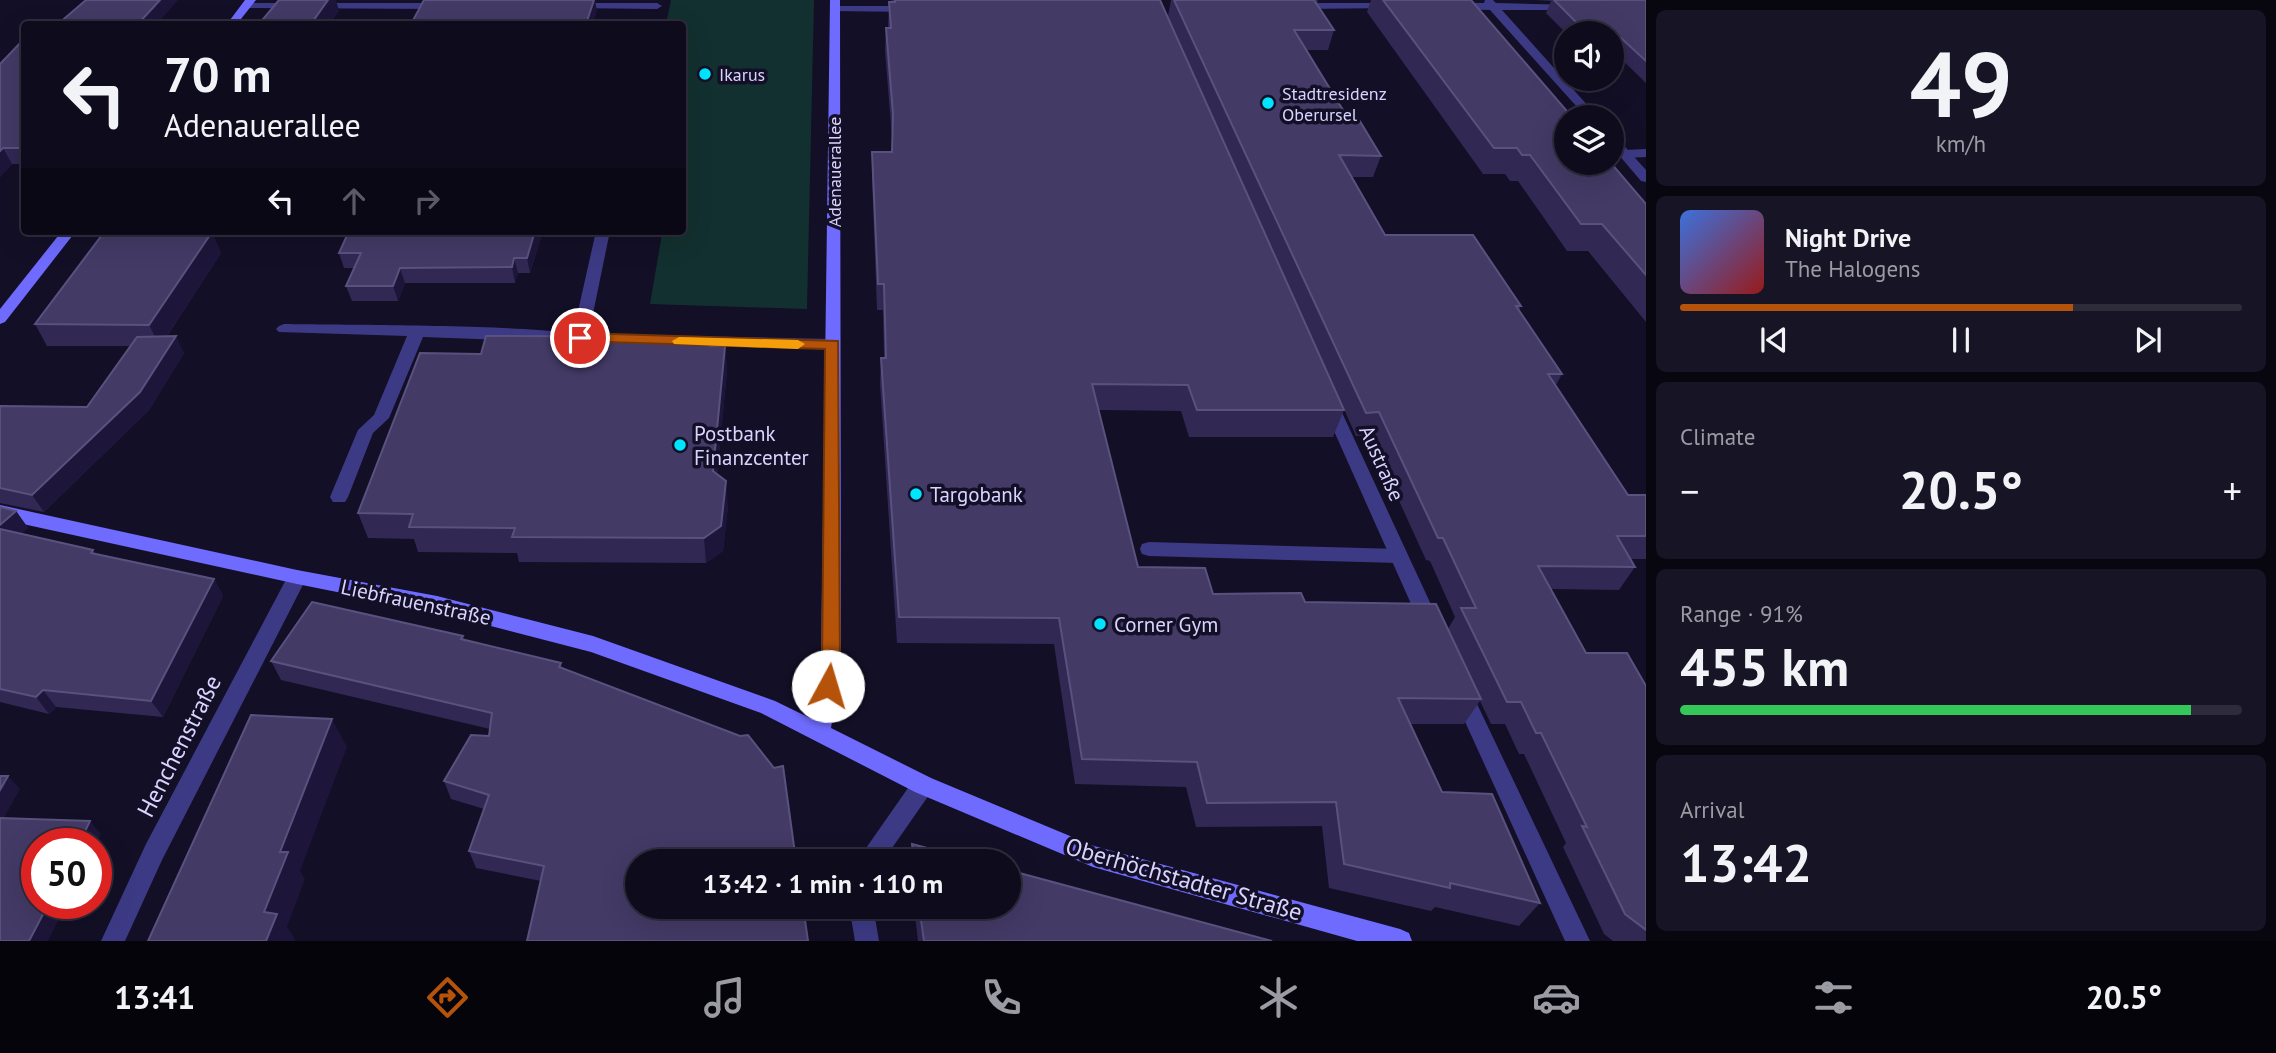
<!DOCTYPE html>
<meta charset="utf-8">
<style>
:root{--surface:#0e0b1c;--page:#171425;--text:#f1f3f6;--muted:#9b9ba3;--line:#2e2b3b;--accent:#b45309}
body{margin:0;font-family:"PT Sans",sans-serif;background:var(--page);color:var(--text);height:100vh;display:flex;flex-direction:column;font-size:26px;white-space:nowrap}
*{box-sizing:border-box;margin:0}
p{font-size:23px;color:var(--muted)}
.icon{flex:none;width:38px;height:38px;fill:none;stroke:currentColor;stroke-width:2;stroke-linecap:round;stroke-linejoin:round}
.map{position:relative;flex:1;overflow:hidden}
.drawer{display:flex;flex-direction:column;gap:10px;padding:10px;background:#08060f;width:630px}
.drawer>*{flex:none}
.hud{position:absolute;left:21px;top:21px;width:665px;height:214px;border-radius:7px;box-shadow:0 7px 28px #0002,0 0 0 2px var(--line);background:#0e0b1c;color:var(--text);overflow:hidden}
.tools{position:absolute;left:1554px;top:21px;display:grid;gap:14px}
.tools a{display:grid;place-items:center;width:70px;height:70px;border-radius:50%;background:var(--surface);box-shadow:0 7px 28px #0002,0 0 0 2px var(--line);font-size:35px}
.speed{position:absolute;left:21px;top:828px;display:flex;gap:14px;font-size:35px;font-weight:700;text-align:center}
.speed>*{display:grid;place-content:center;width:91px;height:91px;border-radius:50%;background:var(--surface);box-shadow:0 7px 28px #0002,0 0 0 2px var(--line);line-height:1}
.speed .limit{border:10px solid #d22;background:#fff;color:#111}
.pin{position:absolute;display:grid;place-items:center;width:60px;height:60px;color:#fff;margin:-30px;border:4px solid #fff;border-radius:50%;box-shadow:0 2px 7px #0007}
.me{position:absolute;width:77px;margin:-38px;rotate:6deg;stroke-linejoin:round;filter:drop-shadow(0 0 5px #0008)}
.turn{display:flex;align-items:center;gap:24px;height:147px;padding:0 28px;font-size:32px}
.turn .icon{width:91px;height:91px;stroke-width:2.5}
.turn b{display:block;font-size:49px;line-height:60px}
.lanes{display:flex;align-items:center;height:66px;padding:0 28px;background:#0003;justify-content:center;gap:35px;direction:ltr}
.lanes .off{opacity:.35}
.big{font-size:52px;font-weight:700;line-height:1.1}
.drawer .widget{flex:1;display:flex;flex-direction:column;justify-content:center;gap:10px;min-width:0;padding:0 24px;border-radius:10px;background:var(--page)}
.drawer .dial{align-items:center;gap:0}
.dial b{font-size:91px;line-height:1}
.song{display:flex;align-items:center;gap:21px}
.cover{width:84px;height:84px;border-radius:10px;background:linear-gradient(135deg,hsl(220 70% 55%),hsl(0 70% 35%))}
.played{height:7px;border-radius:4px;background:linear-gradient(90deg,var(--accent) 70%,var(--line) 70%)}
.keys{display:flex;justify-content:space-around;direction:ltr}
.heat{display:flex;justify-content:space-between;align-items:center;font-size:38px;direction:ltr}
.charge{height:10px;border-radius:5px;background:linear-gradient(90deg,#34c759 91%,var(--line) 0)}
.trip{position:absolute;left:625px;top:849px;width:396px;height:70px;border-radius:35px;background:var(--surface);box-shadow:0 7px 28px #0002,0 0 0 2px var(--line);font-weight:700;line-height:70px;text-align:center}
.dock{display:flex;height:112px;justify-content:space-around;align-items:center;background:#06040b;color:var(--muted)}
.dock .icon{width:49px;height:49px}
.dock .active{color:var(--accent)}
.dock b{font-size:32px;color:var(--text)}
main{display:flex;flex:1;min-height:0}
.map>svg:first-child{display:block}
.green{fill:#12302f}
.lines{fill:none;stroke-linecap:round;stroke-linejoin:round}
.lane{fill:#3d3a85;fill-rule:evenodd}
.street{fill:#3d3a85;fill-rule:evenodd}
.secondary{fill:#6f6bff;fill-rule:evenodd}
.wall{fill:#312854}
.shaded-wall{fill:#1d163a}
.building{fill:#433a66;stroke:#5a527e;stroke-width:2}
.route{fill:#b45309;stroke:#753606;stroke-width:2}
.slow{fill:#f59e0b}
.poi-dot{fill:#00e5ff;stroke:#130f26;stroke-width:2.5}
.labels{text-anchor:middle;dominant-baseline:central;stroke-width:7;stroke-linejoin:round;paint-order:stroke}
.far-poi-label{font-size:18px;fill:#d9d4ff;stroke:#130f26;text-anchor:start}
.far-street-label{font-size:18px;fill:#d9d4ff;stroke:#130f26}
.poi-label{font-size:21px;fill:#d9d4ff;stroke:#130f26;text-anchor:start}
.street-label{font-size:21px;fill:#d9d4ff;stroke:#130f26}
.near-street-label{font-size:24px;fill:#d9d4ff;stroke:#130f26}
</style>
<main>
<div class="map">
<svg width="1646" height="941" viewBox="0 0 1646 941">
<rect width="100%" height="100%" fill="#130f26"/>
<path class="green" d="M 671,0 L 814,0 L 807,309 L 650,304 L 662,234 L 657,231 L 682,231 L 682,24 L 666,24 Z"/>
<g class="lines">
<g class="lane">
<path d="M 1646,149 L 1646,157 L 1624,158 L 1618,154 L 1624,150 Z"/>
<path d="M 284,324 C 322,325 575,324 588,338 L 580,343 L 423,337 L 389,418 L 373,433 L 348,497 L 345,502 L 333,502 L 330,497 L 358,430 L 374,415 L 407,336 L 279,332 L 276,329 L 279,326 Z"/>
<path d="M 1149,542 L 1399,549 L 1406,551 L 1408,556 L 1406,561 L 1399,563 L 1149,556 L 1142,554 L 1140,549 L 1142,544 Z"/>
</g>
<g class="street">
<path d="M 1485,0 L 1493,0 L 1496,3 L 1574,5 L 1574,9 L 1570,10 L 1502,10 L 1598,117 L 1586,117 L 1490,10 L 1454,9 L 1449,6 L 1454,3 L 1484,3 Z"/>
<path d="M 243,3 L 443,3 L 448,6 L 443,9 L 247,8 L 242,5 Z"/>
<path d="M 573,3 L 657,3 L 662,6 L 657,9 L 569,8 L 568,6 Z"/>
<path d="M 1391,3 L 1396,6 L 1395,8 L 1297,9 L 1292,6 L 1297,3 Z"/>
<path d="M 835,6 L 912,6 L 917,9 L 912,12 L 831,11 L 830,9 Z"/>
<path d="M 1612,136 L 1616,137 L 1646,170 L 1646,182 L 1641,181 L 1612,147 Z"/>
<path d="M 596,231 L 610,231 L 589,333 L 601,333 L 609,338 C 601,346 580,346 572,338 Z"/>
<path d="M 688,336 L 833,339 L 841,344 L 833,349 L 682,344 L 680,341 Z"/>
<path d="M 1330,398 L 1338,404 L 1440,624 L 1437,630 L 1430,632 L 1423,630 L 1420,624 L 1322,404 Z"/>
<path d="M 297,570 L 304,572 L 307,577 L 162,860 L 125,941 L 101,941 L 146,844 L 290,572 Z"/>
<path d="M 1461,682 L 1468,685 L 1590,941 L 1565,941 L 1451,691 L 1454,685 Z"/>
<path d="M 923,775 L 931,778 L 934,785 L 931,792 L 883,861 L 857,861 L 915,778 Z"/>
<path d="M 849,906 L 873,906 L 879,941 L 855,941 Z"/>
</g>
<g class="secondary">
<path d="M 245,0 L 256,0 L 237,24 L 227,24 Z"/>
<path d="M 830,0 L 840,0 L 841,663 L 831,728 L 931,778 L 1094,846 L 1400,929 L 1409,933 L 1412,941 L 1357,941 L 1093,867 L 915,792 L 761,713 L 591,652 L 437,612 L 297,584 L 0,519 L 0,505 L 297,570 L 437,596 L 593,636 L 775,701 L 812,719 L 821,663 Z"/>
<path d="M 62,231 L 76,231 L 5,322 L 0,324 L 0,309 Z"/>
</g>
</g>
<g class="wall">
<path d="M 891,0 L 1160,0 L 1344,410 L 1333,437 L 1189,437 L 1181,411 L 1099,410 L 1138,567 L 1213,594 L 1305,602 L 1448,629 L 1455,617 L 1430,561 L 1426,560 L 1369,435 L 1356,436 L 1168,16 L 1171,0 L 1333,0 L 1318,0 L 1317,4 L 1334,30 L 1328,50 L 1306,50 L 1343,110 L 1354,118 L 1381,156 L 1373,177 L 1351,177 L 1385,235 L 1521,306 L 1519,310 L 1562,374 L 1556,385 L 1628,495 L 1646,495 L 1646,559 L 1630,559 L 1635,567 L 1619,590 L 1551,589 L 1586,653 L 1646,686 L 1646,941 L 1613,941 L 1604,934 L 1563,847 L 1566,843 L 1524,754 L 1519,754 L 1505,724 L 1491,724 L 1480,701 L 1464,724 L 1410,724 L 1442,792 L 1540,903 L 1519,926 L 1435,907 L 1431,911 L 1329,888 L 1322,826 L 1196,827 L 1186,787 L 1075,784 L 1054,644 L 897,643 L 880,384 L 881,358 L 884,358 L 883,310 L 877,310 L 872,177 L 872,152 L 891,152 L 892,138 L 885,51 L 886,28 L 888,28 L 889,2 L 892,2 Z"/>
<path d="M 1358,0 L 1471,0 L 1646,204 L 1646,322 L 1588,251 L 1567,251 L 1518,181 L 1510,181 L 1505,174 L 1483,174 L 1367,12 L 1371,0 Z"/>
<path d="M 1534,0 L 1646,0 L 1646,83 L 1614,52 L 1612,52 L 1612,33 L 1566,33 L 1546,13 L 1551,1 Z"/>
<path d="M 24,39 L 24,164 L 12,164 L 0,177 L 0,64 Z"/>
<path d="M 105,231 L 211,231 L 221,253 L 167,336 L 184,353 L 149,410 L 44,512 L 0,503 L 0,406 L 87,407 L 131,346 L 47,346 L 35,324 Z"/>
<path d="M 543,231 L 530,273 L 518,273 L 515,283 L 405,283 L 398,301 L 352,301 L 346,286 L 354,268 L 344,268 L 339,253 Z"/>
<path d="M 711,337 L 712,346 L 725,346 L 727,371 L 717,474 L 728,506 L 723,551 L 706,563 L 519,562 L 517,553 L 418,552 L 414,539 L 368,538 L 358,513 L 481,354 Z"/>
<path d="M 0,507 L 16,511 L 28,528 L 21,534 L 93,550 L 96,554 L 214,579 L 223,596 L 163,717 L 56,707 L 49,714 L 0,702 Z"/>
<path d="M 463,636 L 464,640 L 561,663 L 562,669 L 740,736 L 541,881 L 476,868 L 469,851 L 484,809 L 451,799 L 444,781 L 489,736 L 490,729 L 281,680 L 271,661 Z"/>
<path d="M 912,844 L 976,861 L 910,861 Z"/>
<path d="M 914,906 L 1008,906 L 1272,941 L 918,941 Z"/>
</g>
<g class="shaded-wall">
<path d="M 160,0 L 178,0 L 157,24 L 138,24 Z"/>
<path d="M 328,0 L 336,0 L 339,11 L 330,24 L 311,24 Z"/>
<path d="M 594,0 L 595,0 L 597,11 L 593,24 L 586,24 Z"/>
<path d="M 3,148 L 12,164 L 0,177 L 0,151 Z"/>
<path d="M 195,231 L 211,231 L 221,253 L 160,346 L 149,325 Z"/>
<path d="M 535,231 L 543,231 L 530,273 L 527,258 Z"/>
<path d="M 514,258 L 518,273 L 515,283 L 512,267 Z"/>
<path d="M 400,268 L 405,283 L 398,301 L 393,286 Z"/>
<path d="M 176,336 L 184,353 L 149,410 L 44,512 L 32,495 Z"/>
<path d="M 725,346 L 727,371 L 715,496 L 713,471 Z"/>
<path d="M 726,481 L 728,506 L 723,551 L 706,563 L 704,538 Z"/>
<path d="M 16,511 L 28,528 L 10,545 L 0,532 L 0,525 Z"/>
<path d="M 214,579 L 223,596 L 163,717 L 151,701 Z"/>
<path d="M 43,690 L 56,707 L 49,714 L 36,697 Z"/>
<path d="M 332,719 L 347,747 L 300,871 L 305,879 L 287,927 L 295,939 L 295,941 L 266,941 L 264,912 L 280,852 Z"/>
<path d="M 8,776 L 20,789 L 0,825 L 0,790 Z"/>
<path d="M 90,821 L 101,834 L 96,844 L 79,844 Z"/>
<path d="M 49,903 L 67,903 L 48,941 L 29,941 Z"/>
</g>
<g class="building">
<path d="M 86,0 L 160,0 L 138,24 L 58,24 Z"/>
<path d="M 279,0 L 328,0 L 311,24 L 259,24 Z"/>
<path d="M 424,0 L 594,0 L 586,24 L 411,24 Z"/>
<path d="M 895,0 L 1160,0 L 1344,410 L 1197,410 L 1188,385 L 1092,384 L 1138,567 L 1205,568 L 1213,594 L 1301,593 L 1305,602 L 1436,604 L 1481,699 L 1398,698 L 1442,792 L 1492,794 L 1540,903 L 1450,883 L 1450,888 L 1344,864 L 1336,802 L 1207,803 L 1197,762 L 1082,759 L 1059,618 L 899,617 L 881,358 L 886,358 L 884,284 L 878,284 L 872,152 L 892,152 L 893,114 L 886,28 L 891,28 L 889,2 L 895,2 Z"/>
<path d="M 1174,0 L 1314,0 L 1334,30 L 1294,30 L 1343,110 L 1349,110 L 1354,118 L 1358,118 L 1381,156 L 1339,155 L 1385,235 L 1473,235 L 1521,306 L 1516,306 L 1562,374 L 1548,374 L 1628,495 L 1646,495 L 1646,536 L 1617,536 L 1635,567 L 1538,566 L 1586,653 L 1627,653 L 1646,686 L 1646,930 L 1625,914 L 1582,826 L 1587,827 L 1541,733 L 1536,733 L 1521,702 L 1507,702 L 1461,608 L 1476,608 L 1443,538 L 1438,538 L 1379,412 L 1366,413 Z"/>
<path d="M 1383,0 L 1471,0 L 1572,117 L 1566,117 L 1566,163 L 1611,163 L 1646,204 L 1646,275 L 1602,224 L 1581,224 L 1530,155 L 1522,155 L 1517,148 L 1494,148 Z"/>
<path d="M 1554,0 L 1646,0 L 1646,61 L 1621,38 L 1612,38 L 1612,33 L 1587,33 Z"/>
<path d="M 24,39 L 24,148 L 3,148 L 0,151 L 0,64 Z"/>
<path d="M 105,231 L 195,231 L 195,232 L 212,232 L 149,325 L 35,324 Z"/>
<path d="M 349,231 L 535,231 L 527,258 L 514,258 L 512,267 L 400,268 L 393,286 L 346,286 L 361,253 L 339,253 Z"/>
<path d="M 176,336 L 140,392 L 32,495 L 0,488 L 0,406 L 87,407 L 137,337 Z"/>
<path d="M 486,336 L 711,337 L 710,346 L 725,346 L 713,471 L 726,481 L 721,526 L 704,538 L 512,537 L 515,528 L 409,527 L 413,514 L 358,513 L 420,353 L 481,354 Z"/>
<path d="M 0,507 L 16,511 L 0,525 Z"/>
<path d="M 0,529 L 93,550 L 91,553 L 214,579 L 151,701 L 43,690 L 36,697 L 0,689 Z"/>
<path d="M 312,602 L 463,636 L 461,639 L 561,663 L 559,667 L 740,736 L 748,735 L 774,768 L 783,766 L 796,861 L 637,861 L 637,906 L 803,906 L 808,941 L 527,941 L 544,866 L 469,851 L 489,795 L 444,781 L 471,735 L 489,736 L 492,713 L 271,661 Z"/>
<path d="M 251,715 L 332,719 L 280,852 L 288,852 L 264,912 L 277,914 L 266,941 L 148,941 Z"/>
<path d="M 0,776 L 8,776 L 0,790 Z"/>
<path d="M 0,818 L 90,821 L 79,844 L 37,844 L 37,903 L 49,903 L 29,941 L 0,941 Z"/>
<path d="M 912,844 L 976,861 L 914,861 Z"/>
<path d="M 1008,870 L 1272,941 L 924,941 L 919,906 L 1008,906 Z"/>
</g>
<path class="route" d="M 580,333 L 838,341 L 840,663 L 834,692 L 828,694 L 821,692 L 818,686 L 822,663 L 825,349 L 575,341 L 575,335 Z"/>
<path class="slow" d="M 679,337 L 798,340 L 805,344 L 798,349 L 674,344 L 672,341 Z"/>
<g class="poi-dot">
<circle cx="705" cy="74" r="7"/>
<circle cx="1268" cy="103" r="7"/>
<circle cx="680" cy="445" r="7"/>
<circle cx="916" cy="494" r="7"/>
<circle cx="1100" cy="624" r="7"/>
</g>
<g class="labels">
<g class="far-poi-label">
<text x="719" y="74">Ikarus</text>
<text x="1282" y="93">Stadtresidenz<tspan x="1282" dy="21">Oberursel</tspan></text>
</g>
<g class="far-street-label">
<text transform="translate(834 172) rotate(-90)">Adenauerallee</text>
</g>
<g class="poi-label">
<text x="694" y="433">Postbank<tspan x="694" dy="24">Finanzcenter</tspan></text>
<text x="930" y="494">Targobank</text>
<text x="1114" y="624">Corner Gym</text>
</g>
<g class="street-label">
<text transform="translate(1382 463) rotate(66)">Austraße</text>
<text transform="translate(416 602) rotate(12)">Liebfrauenstraße</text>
</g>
<g class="near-street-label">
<text transform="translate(179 746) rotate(-63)">Henchenstraße</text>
<text transform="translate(1184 879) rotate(16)">Oberhöchstadter Straße</text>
</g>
</g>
</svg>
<div class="tools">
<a><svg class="icon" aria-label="sound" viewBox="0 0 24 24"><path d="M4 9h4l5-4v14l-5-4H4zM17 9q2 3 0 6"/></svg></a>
<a><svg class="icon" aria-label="layers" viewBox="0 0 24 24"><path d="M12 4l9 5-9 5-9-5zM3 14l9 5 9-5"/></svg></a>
</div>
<div class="speed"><div class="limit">50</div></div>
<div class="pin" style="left:580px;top:338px;background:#d93025"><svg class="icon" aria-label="arrive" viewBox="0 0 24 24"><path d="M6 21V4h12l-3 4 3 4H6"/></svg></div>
<svg class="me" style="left:828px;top:686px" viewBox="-20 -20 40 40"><circle r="19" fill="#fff"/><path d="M0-13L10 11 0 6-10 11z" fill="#b45309"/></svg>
<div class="trip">13:42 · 1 min · 110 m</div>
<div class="hud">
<div class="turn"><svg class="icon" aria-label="left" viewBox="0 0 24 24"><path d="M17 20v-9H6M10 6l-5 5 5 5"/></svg><div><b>70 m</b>Adenauerallee</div></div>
<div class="lanes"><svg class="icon" aria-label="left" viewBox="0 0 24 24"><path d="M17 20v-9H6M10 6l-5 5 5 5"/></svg><svg class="icon off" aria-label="ahead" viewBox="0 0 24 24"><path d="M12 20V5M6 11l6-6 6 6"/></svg><svg class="icon off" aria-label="right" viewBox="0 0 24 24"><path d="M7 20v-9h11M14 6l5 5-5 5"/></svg></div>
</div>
</div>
<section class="drawer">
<div class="widget dial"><b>49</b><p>km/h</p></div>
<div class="widget">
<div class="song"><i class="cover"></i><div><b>Night Drive</b><p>The Halogens</p></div></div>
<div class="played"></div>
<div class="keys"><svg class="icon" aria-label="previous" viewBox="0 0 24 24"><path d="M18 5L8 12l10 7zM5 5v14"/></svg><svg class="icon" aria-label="pause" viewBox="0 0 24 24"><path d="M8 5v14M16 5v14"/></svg><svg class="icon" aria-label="next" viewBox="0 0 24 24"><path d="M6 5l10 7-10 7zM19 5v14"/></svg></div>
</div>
<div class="widget"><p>Climate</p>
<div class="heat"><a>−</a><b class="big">20.5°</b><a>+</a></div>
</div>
<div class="widget"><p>Range · 91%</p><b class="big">455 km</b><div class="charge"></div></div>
<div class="widget"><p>Arrival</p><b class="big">13:42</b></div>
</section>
</main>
<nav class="dock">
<b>13:41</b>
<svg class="icon active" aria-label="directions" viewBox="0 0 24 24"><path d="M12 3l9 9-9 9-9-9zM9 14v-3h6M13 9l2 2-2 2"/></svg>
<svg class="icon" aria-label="music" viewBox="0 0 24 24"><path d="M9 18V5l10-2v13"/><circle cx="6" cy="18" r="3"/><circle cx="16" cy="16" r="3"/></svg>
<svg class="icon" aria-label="phone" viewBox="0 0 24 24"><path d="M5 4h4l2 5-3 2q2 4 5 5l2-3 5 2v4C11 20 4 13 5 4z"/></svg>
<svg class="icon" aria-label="climate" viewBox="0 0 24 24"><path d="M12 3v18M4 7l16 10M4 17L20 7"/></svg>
<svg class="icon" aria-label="car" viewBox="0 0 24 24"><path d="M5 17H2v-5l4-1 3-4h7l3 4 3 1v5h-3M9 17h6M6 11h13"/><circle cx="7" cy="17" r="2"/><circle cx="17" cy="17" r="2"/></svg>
<svg class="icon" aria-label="filters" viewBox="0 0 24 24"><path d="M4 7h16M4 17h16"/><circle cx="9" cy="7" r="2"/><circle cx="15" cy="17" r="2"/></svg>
<b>20.5°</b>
</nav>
